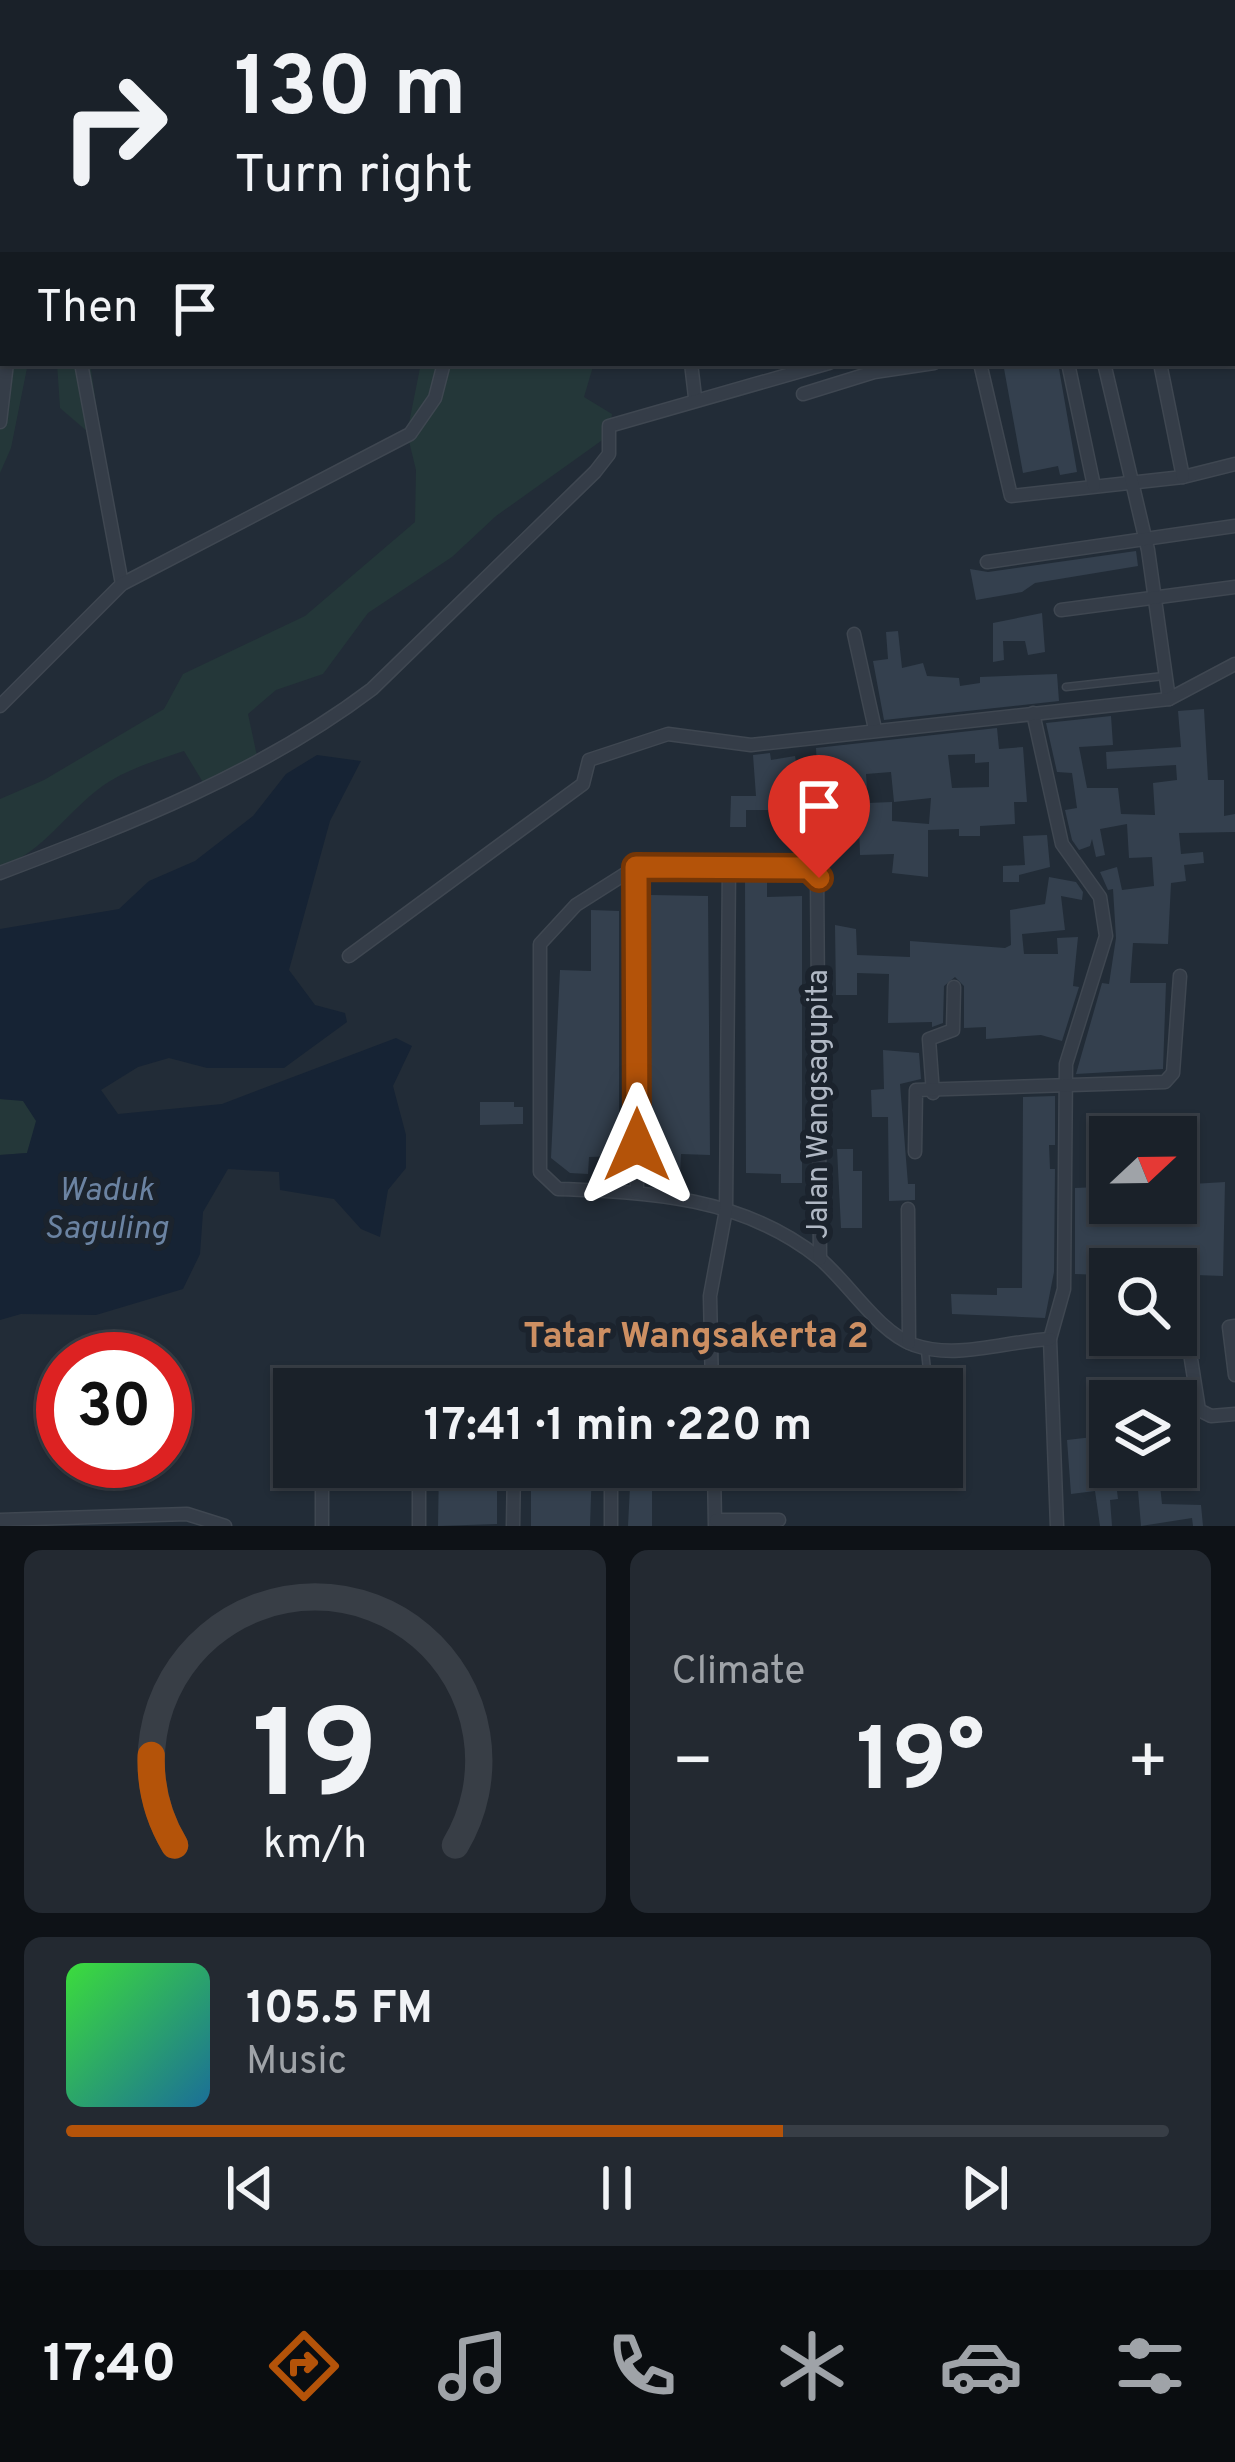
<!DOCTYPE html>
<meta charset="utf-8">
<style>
:root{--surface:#1a2129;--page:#232931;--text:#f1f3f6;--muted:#9fa3a8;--line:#383e46;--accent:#b45309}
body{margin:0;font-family:Overpass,sans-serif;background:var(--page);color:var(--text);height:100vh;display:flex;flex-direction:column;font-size:45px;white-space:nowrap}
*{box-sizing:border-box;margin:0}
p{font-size:39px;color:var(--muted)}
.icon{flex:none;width:66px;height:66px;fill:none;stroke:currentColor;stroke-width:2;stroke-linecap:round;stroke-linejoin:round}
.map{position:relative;height:1526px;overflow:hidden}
.panel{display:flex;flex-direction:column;gap:24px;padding:24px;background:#0e1217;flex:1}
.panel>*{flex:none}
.hud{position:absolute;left:0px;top:0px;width:1236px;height:366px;box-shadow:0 3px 9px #0004,0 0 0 3px var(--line);background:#1a2129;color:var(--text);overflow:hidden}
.needle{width:78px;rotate:68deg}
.tools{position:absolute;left:1089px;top:1116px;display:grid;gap:24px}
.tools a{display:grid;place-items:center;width:108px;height:108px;border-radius:0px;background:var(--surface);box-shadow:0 3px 9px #0004,0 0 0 3px var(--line);font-size:60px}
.speed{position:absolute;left:36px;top:1332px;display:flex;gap:24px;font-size:60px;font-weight:700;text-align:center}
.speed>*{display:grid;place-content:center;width:156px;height:156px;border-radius:50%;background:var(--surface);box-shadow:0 3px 9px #0004,0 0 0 3px var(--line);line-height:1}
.speed .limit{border:18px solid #d22;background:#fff;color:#111}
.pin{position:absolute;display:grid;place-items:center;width:102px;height:102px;color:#fff;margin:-123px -51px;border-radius:50% 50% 50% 0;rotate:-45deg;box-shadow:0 0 12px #0007}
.pin .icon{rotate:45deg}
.me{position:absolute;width:132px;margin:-66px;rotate:0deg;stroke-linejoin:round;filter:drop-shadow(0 0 9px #0008)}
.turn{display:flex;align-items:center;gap:42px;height:252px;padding:0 36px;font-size:54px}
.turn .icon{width:156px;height:156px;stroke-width:2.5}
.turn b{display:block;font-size:84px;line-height:102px}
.then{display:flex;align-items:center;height:114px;padding:0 36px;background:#0003;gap:24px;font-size:45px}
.big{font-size:90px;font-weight:700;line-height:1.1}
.panel .tile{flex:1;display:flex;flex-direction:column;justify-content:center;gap:18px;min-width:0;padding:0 42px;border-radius:18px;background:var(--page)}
.panel .dial{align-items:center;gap:0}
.dial svg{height:312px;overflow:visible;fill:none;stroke:var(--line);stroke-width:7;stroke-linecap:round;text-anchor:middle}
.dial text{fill:var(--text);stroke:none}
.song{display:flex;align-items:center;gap:36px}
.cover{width:144px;height:144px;border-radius:18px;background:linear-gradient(135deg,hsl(120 70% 55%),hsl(200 70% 35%))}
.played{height:12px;border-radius:6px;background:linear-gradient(90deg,var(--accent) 65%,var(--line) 65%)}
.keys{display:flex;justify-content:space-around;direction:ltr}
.heat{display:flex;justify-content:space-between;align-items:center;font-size:66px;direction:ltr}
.panel .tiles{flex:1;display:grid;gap:24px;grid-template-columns:1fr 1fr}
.tile:last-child{grid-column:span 2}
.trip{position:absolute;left:273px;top:1368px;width:690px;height:120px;border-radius:0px;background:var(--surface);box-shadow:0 3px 9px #0004,0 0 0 3px var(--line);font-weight:700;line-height:120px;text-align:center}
.dock{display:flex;height:192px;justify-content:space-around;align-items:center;background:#0a0d10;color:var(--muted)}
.dock .icon{width:84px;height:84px}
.dock .on{color:var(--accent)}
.dock b{font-size:54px;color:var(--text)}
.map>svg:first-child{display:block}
.green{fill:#243739}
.water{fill:#162334}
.building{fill:#34404e;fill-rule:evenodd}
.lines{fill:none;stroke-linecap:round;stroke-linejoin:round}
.lane-casing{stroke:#3f4751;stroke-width:9}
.street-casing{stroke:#3f4751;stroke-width:15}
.lane{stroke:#353d48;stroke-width:6}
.street{stroke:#353d48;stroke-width:12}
.route-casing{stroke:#753606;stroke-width:30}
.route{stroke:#b45309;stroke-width:21}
.labels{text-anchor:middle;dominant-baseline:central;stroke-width:12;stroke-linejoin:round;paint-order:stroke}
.street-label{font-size:30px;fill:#b0b8c4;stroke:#1b232d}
.water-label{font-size:33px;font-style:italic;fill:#6b83a2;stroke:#1b232d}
.quarter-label{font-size:36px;font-weight:bold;fill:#cd8f62;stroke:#1b232d}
</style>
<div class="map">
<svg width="1235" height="1526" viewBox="0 0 1235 1526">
<rect width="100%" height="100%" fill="#222c37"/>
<g class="green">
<path d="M 0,140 L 3,363 L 28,363 L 11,448 L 0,473 Z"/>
<path d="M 57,363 L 90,363 L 102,444 L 60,408 Z"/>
<path d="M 421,363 L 594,363 L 584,397 L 612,414 L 608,436 L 496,516 L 452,557 L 368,613 L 323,674 L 276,690 L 248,714 L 257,756 L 204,784 L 184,751 C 158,760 127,769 104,785 C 65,813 46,850 0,868 L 0,799 L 44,780 L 164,709 L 183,674 L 305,616 L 415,522 L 416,470 L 407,433 Z"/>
<path d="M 0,1099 L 23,1100 L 37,1121 L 27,1153 L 0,1155 Z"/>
</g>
<path class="water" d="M 317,755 L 361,761 L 330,821 L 289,970 L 315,1005 L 345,1013 L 347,1022 L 284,1068 L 207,1068 L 169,1058 L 138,1067 L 101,1090 L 118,1114 L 222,1104 L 396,1038 L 412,1046 L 393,1086 L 406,1135 L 406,1168 L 388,1190 L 380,1237 L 361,1229 L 334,1199 L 280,1190 L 279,1172 L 228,1169 L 203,1212 L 200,1254 L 183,1289 L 96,1315 L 21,1314 L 0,1320 L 0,1155 L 27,1153 L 36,1121 L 23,1101 L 0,1099 L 0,929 L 119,909 L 149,881 L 195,861 L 253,816 L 286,774 Z"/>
<g class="building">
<path d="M 1003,363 L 1058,363 L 1077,472 L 1060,475 L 1058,466 L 1023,473 Z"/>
<path d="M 1136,551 L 1138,566 L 1035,583 L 1022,592 L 976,600 L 970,569 L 988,572 Z"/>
<path d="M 1042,613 L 1045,652 L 1028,655 L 1025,641 L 1003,641 L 1004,660 L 993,662 L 993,623 Z"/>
<path d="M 898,631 L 902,668 L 923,663 L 927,676 L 959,678 L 960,686 L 980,683 L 980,677 L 1057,674 L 1059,701 L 884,720 L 873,661 L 888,659 L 886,632 Z"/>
<path d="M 1204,709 L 1208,780 L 1224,780 L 1224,816 L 1235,814 L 1235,832 L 1179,833 L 1181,854 L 1203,852 L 1204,863 L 1184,865 L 1186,881 L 1171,883 L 1168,944 L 1133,943 L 1130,983 L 1166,983 L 1163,1069 L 1076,1074 L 1102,983 L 1109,984 L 1116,938 L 1113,889 L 1108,890 L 1100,872 L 1117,867 L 1122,890 L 1154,886 L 1152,857 L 1129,858 L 1127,824 L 1100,829 L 1105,855 L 1096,857 L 1092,839 L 1090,846 L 1079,850 L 1072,840 L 1065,810 L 1077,808 L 1072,773 L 1057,772 L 1046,723 L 1111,716 L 1113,745 L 1079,747 L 1087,788 L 1118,788 L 1121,814 L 1155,815 L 1153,783 L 1177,780 L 1176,765 L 1107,769 L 1106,752 L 1181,747 L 1178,711 Z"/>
<path d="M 997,728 L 999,749 L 1023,747 L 1027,802 L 1014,802 L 1015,824 L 980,826 L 980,836 L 959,836 L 959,829 L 928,830 L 928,877 L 892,873 L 894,854 L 860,855 L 859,824 L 836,825 L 839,850 L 820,852 L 817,796 L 790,796 L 790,810 L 746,810 L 746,827 L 730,827 L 731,796 L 756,796 L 753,755 L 770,753 L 771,760 L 795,756 L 797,767 L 817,766 L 816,748 ZM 975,754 L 975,763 L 989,762 L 989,787 L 952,788 L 948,755 ZM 891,772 L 894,802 L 931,798 L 929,824 L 892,821 L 892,802 L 868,803 L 866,774 Z"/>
<path d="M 1047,835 L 1050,867 L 1019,875 L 1019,882 L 1003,882 L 1003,866 L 1025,865 L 1023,836 Z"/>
<path d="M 1049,877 L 1076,882 L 1083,892 L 1082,900 L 1061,896 L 1065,930 L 1022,934 L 1024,954 L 1058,954 L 1057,938 L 1078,937 L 1073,986 L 1079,987 L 1062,1041 L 1041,1035 L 986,1039 L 986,1027 L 964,1028 L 964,986 L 955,977 L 944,986 L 943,1023 L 932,1027 L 932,1022 L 888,1023 L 889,974 L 857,973 L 857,995 L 836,995 L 835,925 L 856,929 L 857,955 L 910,957 L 910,941 L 1005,948 L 1011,945 L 1010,910 L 1045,904 Z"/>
<path d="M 745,880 L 767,881 L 767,897 L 802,896 L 802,1183 L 781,1183 L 781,1174 L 746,1173 Z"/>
<path d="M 651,895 L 708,896 L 710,1155 L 681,1154 L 680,1177 L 649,1175 Z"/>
<path d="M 591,910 L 619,911 L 619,1156 L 589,1157 L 588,1174 L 570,1173 L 551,1158 L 560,970 L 591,971 Z"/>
<path d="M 883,1050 L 919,1053 L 921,1079 L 900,1084 L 908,1184 L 915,1184 L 915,1200 L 889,1201 L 888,1117 L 872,1117 L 871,1090 L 884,1089 Z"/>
<path d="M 1055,1096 L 1055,1145 L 1049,1145 L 1050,1169 L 1055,1169 L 1054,1272 L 1045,1318 L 952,1314 L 951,1294 L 997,1295 L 997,1288 L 1022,1288 L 1023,1097 Z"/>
<path d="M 480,1102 L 514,1102 L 514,1107 L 523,1107 L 523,1124 L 480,1125 Z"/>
<path d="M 837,1149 L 853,1149 L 853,1171 L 862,1171 L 862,1228 L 841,1228 Z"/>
<path d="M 1225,1182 L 1223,1276 L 1196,1275 L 1196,1262 L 1143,1262 L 1142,1269 L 1127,1269 L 1127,1262 L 1103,1261 L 1102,1275 L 1075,1274 L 1075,1188 L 1098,1187 L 1099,1203 L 1176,1203 L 1176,1185 Z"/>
<path d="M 1110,1435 L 1118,1499 L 1110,1500 L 1112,1526 L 1100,1526 L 1095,1491 L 1071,1494 L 1067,1440 Z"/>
<path d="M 439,1467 L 497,1467 L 497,1524 L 438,1526 Z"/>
<path d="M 531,1467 L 592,1467 L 590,1526 L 531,1526 Z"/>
<path d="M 631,1467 L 652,1467 L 652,1526 L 628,1526 Z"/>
<path d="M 1136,1467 L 1158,1467 L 1162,1504 L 1201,1505 L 1203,1526 L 1193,1526 L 1192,1518 L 1141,1526 Z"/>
</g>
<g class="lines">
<defs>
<g id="lane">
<path d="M 1066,687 L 1164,676"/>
<path d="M 925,1351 L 929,1389"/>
</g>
<g id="street">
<path d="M 28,0 L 28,3"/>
<path d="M 411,0 L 417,3"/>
<path d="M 351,3 L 353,0"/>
<path d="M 496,3 L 498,0"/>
<path d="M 548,3 L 549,0"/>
<path d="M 1233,280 L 1235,279"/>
<path d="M 1233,313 L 1235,313"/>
<path d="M 81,363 L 122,584"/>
<path d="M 691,363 L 695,397"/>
<path d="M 980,363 L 1011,496 L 1183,477 L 1235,464"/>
<path d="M 1068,363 L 1094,486"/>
<path d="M 1104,363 L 1148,550 L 1169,699"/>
<path d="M 1160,363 L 1183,477"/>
<path d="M 803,394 L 874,372 L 934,363"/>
<path d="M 0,422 L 7,363"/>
<path d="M 987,562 L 1235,526"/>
<path d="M 1061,610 L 1235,587"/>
<path d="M 854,634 L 875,729"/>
<path d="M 0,706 L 122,584 L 410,434 L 435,398 L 444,363"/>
<path d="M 1033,713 L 1062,844 L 1100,897 L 1106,936 L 1066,1064 L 1064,1289 L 1050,1339 L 1057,1526"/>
<path d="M 636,867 L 576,905 L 540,944 L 540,1172 L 558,1189 C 651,1192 742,1197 819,1258 C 849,1283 877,1331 914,1345 C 957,1360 1006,1341 1050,1339"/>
<path d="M 636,867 L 817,872 L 820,1259"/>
<path d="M 636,867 L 637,1192"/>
<path d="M 0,873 C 129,824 261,773 372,689 L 595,472 L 609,454 L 609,426 L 829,363"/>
<path d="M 349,956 L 583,784 L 589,760 L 668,734 L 751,745 L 1169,699 L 1235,664"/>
<path d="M 933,1093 L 929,1039 L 953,1030 L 954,987"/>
<path d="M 915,1152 L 916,1090 L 1165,1082 L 1173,1073 L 1180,976"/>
<path d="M 908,1209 L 909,1343"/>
<path d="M 1235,1326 L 1229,1327 L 1235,1375"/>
<path d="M 1187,1334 L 1199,1410 L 1211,1416 L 1235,1414"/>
<path d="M 712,1389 L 710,1296 L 726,1210 L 729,865"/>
<path d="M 714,1467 L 715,1525"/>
<path d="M 0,1520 L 187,1514 L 225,1526"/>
<path d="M 716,1520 L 779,1520"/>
<path d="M 322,1526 L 322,1467"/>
<path d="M 419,1526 L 419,1467"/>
<path d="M 513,1526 L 514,1467"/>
<path d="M 611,1526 L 611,1467"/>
</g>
</defs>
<use href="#lane" class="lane-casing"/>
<use href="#street" class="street-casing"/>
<use href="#lane" class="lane"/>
<use href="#street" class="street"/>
</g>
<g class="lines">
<defs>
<path id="route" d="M 637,1145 L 636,867 L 809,868 L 819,878"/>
</defs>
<use href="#route" class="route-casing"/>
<use href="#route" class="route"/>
</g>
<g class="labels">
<g class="street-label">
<text transform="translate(819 1104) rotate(-90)">Jalan Wangsagupita</text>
</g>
<g class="water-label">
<text x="106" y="1192">Waduk<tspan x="106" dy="38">Saguling</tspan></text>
</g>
<g class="quarter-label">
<text x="696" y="1338">Tatar Wangsakerta 2</text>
</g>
</g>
</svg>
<div class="tools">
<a><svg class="needle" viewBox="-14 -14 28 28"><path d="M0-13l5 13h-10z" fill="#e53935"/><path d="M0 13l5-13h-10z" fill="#9fa3a8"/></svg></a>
<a><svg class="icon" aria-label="search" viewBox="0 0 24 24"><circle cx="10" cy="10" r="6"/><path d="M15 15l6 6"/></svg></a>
<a><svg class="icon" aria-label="layers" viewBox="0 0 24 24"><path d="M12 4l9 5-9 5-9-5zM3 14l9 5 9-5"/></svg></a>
</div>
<div class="speed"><div class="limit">30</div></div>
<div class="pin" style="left:819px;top:878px;background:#d93025"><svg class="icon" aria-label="arrive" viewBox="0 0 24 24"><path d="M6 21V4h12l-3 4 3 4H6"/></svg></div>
<svg class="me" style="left:637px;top:1145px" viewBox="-20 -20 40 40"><path d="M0-17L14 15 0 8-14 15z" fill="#b45309" stroke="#fff" stroke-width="4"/></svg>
<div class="trip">17:41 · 1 min · 220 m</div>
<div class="hud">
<div class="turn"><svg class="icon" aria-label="right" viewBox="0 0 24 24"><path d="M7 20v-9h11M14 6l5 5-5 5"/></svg><div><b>130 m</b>Turn right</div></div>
<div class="then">Then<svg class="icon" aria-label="arrive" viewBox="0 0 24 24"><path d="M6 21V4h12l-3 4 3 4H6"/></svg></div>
</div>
</div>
<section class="panel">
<div class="tiles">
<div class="tile dial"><svg viewBox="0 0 100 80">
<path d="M14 69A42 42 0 1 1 86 69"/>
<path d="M14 69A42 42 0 0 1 8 46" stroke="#b45309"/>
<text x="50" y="56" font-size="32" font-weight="700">19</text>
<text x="50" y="72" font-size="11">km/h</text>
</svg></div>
<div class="tile"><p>Climate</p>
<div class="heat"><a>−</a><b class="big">19°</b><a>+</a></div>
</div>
<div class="tile">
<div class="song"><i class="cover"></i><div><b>105.5 FM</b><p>Music</p></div></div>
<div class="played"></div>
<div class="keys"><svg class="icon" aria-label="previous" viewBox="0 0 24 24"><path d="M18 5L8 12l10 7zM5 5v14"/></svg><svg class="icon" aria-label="pause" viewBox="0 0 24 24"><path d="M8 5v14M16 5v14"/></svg><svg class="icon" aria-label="next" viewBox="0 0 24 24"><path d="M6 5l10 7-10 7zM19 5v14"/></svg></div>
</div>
</div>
</section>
<nav class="dock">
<b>17:40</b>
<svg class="icon on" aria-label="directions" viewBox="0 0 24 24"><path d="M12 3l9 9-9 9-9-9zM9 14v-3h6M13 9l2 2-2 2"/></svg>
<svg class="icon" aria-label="music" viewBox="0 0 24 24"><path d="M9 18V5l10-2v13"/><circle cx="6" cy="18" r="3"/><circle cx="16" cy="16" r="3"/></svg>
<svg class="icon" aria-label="phone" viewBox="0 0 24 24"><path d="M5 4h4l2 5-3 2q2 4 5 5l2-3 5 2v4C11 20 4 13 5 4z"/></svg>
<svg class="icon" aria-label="climate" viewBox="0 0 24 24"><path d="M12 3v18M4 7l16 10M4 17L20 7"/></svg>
<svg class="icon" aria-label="car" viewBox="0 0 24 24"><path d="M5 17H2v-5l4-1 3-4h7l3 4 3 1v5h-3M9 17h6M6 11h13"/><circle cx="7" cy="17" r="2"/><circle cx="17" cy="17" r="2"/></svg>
<svg class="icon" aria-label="filters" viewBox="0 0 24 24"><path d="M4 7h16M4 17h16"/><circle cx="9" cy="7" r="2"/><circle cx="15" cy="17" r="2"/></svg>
</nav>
